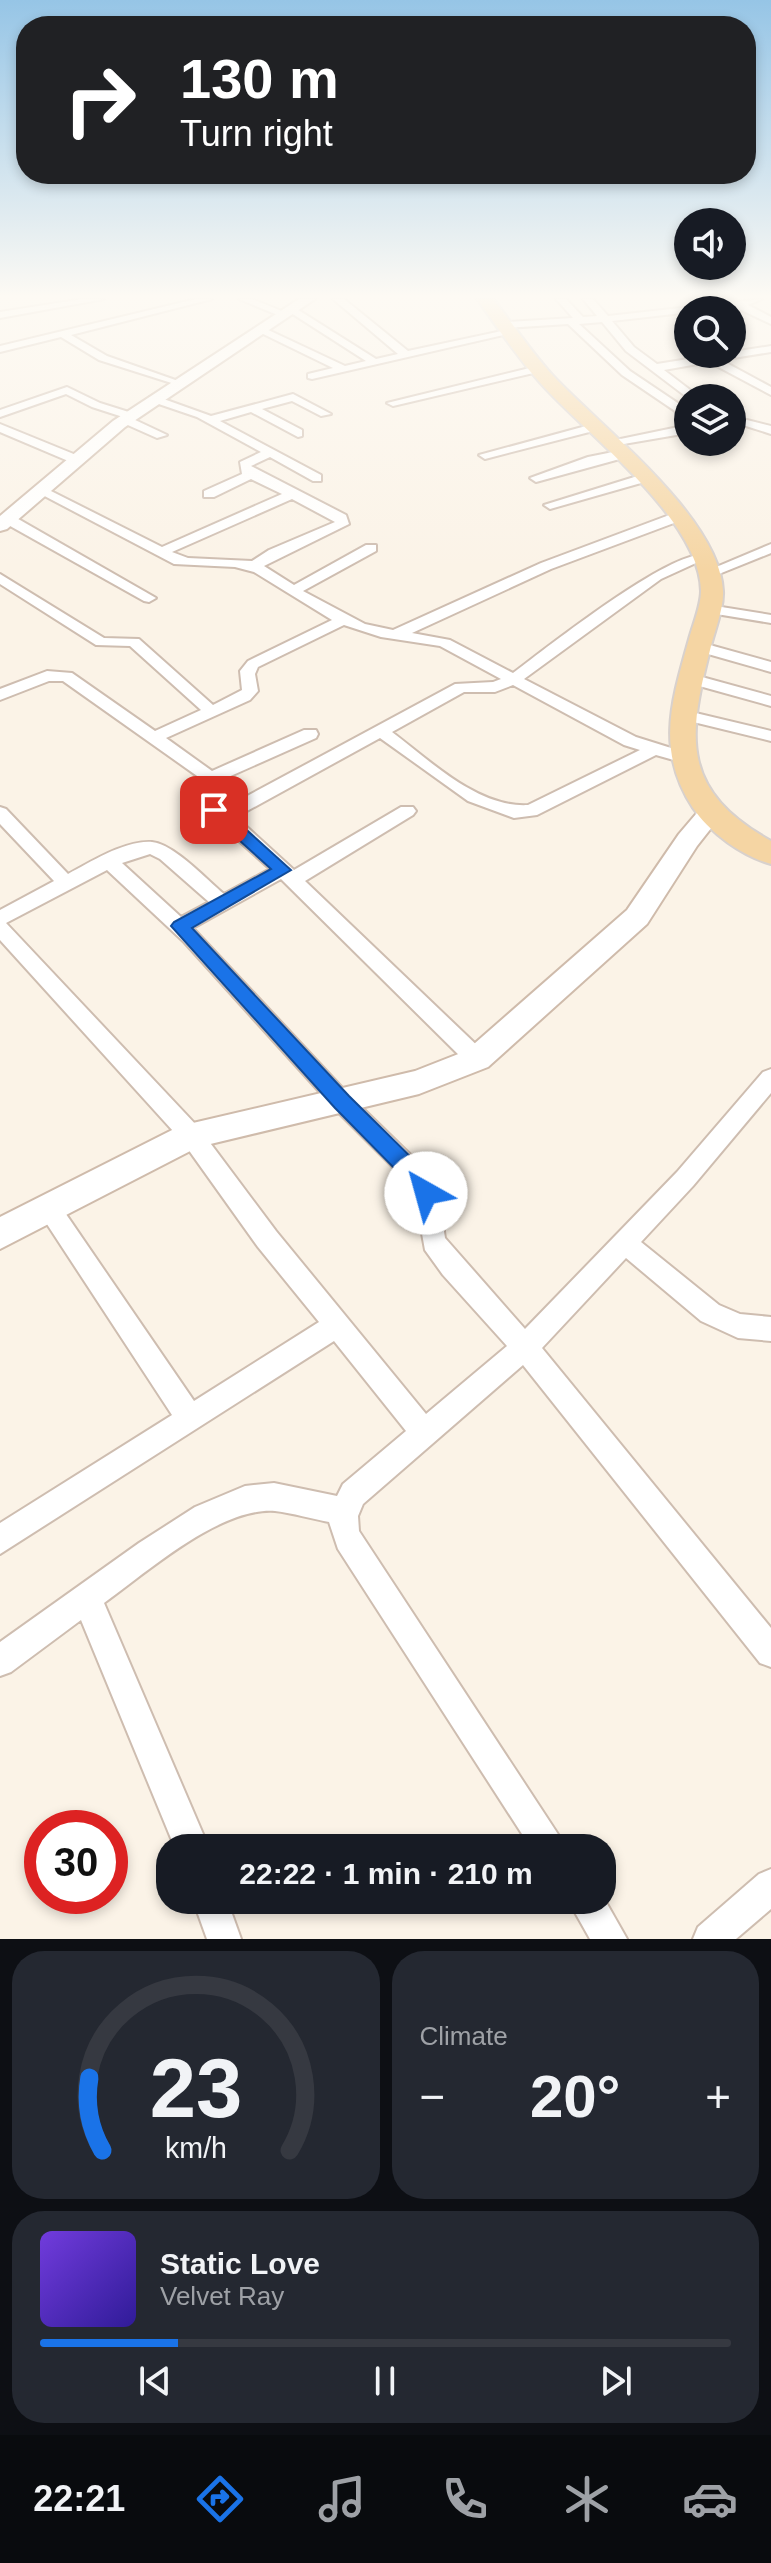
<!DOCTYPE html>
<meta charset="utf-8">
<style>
:root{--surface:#171b24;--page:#242831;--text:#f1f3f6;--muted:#9ea1a6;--line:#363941;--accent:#1a73e8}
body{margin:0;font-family:Arial,sans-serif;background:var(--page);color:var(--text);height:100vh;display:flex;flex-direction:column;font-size:30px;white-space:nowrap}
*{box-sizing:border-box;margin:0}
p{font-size:26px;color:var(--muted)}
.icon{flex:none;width:44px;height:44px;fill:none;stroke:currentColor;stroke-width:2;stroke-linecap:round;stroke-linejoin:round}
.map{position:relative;height:1939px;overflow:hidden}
.drawer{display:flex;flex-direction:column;gap:12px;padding:12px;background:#0d0f14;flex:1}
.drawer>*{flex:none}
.banner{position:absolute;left:16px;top:16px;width:740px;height:168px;border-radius:32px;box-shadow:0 4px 12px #0003;background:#202124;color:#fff;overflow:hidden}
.fabs{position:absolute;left:674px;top:208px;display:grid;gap:16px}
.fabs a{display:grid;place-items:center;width:72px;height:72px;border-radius:50%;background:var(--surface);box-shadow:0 4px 12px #0003;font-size:40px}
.speed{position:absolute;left:24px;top:1810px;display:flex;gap:16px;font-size:40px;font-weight:700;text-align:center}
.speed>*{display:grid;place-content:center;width:104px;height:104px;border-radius:50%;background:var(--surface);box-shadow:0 4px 12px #0003;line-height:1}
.speed .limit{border:12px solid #d22;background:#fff;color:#111}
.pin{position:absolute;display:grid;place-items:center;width:68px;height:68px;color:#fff;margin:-34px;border-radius:16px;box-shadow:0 4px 12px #0006}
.me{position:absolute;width:88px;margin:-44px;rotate:322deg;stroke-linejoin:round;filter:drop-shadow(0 0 6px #0008)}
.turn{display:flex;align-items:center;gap:28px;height:168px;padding:0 32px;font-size:36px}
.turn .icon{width:104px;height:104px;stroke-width:2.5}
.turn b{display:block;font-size:56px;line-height:68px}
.big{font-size:60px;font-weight:800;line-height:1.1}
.drawer .widget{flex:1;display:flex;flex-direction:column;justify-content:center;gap:12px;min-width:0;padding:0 28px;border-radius:32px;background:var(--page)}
.drawer .dial{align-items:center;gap:0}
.dial svg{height:208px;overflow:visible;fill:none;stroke:var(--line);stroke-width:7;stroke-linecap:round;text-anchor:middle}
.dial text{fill:var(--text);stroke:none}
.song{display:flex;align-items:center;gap:24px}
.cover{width:96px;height:96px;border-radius:12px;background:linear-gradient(135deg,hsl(260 70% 55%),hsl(250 70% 35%))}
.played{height:8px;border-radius:4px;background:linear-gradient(90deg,var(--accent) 20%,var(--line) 20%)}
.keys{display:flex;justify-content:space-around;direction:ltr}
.heat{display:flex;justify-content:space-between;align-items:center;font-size:44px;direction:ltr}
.drawer .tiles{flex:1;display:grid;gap:12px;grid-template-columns:1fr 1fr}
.widget:last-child{grid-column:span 2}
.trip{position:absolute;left:156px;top:1834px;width:460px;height:80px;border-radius:32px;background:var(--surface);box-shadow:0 4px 12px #0003;font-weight:800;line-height:80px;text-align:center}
.dock{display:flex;height:128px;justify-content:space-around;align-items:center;background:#090b0e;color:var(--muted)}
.dock .icon{width:56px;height:56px}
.dock .on{color:var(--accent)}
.dock b{font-size:36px;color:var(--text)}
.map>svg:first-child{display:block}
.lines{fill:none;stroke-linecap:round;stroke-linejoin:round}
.street-casing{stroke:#cebdb0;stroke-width:4}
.secondary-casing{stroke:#cfbbab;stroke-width:4}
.primary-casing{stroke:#d8d1cd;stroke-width:4}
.street{fill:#fff;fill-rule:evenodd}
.secondary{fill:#fff;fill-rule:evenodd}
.primary{fill:#f5d5a3;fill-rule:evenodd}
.route{fill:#1a73e8;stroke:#114b97;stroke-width:2}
</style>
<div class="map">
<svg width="771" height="1939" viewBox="0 0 771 1939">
<rect width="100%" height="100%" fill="#fbf3e7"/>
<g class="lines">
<defs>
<g id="street">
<path d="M 83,299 L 104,299 L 0,318 L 0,312 Z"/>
<path d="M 196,299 L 212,299 L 71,335 L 107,356 L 181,382 L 181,386 L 99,360 L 61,337 L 0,352 L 0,346 Z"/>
<path d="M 239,299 L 252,299 L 289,314 L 280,316 Z"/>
<path d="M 333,299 L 344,299 L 408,351 L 511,329 L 516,332 L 312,379 L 308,378 L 308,374 L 333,368 L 255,330 L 264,328 L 345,366 L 366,361 L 288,311 L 292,306 L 376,359 L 398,354 Z"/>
<path d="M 556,299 L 566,299 L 583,317 L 597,316 L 583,299 L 593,299 L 608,316 L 762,299 L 748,305 L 771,317 L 771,324 L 735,307 L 612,321 L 634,347 L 657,364 L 771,346 L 771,352 L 721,360 L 771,387 L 771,395 L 709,362 L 664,370 L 698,396 L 688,398 L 626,351 L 602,322 L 579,324 L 630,371 L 688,410 L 688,418 L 684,417 L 622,375 L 568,324 L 506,328 L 501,325 L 506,322 L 573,318 Z"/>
<path d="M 538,366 L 542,367 L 542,371 L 393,406 L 387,403 Z"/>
<path d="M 67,387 L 100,403 L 135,414 L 137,416 L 133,419 L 167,435 L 157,438 L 121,422 L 123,417 L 92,407 L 66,394 L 0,417 L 0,410 Z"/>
<path d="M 293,394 L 331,414 L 321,416 L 292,401 L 262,409 L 302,430 L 302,436 L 298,437 L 251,412 L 220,421 L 321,475 L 321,481 L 313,481 L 270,457 L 251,466 L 346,515 L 349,524 L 264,566 L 294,585 L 366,545 L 376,545 L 376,551 L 303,591 L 365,624 L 393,630 L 541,563 L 672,514 L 682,514 L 682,520 L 551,569 L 412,633 L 450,640 L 513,673 C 540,653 684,538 709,557 L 661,579 L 524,679 L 636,737 L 687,753 L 689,757 L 687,761 L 681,762 L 656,755 L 537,815 L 514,818 L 468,801 L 380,738 L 236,817 L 294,870 L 401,807 L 413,807 L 416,811 L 413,815 L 305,881 L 485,1053 L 488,1059 L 485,1065 L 477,1067 L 469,1065 L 281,879 L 193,928 L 350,1096 L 422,1166 L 438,1193 L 445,1238 L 525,1329 L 677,1172 L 763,1072 L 771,1069 L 771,1093 L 693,1186 L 641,1242 L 719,1305 L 740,1314 L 771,1317 L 771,1341 L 738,1338 L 701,1321 L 626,1258 L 542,1348 L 771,1628 L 771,1667 L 760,1663 L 523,1365 L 363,1504 L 358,1516 L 359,1531 L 567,1848 L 531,1848 L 338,1549 L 329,1522 C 312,1519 293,1513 275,1511 C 220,1507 147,1572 104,1603 L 209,1848 L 175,1848 L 81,1620 L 11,1672 L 0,1676 L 0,1642 L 139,1543 L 195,1507 L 245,1486 L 274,1483 L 337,1496 L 343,1484 L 406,1431 L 334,1341 L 0,1554 L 0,1523 L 172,1415 L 41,1215 L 37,1208 L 41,1201 L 49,1198 L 57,1201 L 194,1401 L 319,1322 L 258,1247 L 183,1142 L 0,940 L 0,910 L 54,881 L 0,824 L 0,807 L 6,809 L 68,874 C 91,862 125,840 152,842 C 174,844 207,880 224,894 L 270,869 L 200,806 L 190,792 L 200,778 L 63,681 L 49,681 L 0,700 L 0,689 L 47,671 L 72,673 L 155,731 L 201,710 L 130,646 L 96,645 L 0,584 L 0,574 L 104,638 L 139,639 L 213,705 L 242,690 L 240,671 L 248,661 L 332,620 L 254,572 L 235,567 L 174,564 L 35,491 L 45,488 L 162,547 L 282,494 L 251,479 L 214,497 L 204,497 L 204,491 L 242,474 L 240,462 L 261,452 L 197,417 L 150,401 L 150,397 L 158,397 L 211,416 ZM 292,499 L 335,522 L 269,550 L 252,561 L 188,558 L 172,552 ZM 344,625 L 381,637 L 440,646 L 501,679 L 493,682 L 455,684 L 225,808 L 212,798 L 209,789 L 217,782 L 316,738 L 318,734 L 316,730 L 304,730 L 212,771 L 166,738 L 250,700 L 258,691 L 255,674 L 258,667 ZM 513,685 L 624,745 L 640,750 L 528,805 C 478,808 429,760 392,732 L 464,692 L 495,692 ZM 150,854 L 160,859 L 209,902 L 181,917 L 122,863 ZM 107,870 L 183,941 L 334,1108 L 406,1180 L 415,1195 L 425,1250 L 443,1275 L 507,1346 L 426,1414 L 276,1231 L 199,1128 L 6,923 Z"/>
<path d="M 732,420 L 747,420 L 771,426 L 771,434 L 746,426 L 732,426 Z"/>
<path d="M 597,423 L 601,425 L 601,429 L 485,459 L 479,455 Z"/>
<path d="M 0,424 L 81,457 L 83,460 L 73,463 L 0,432 Z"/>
<path d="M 688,425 L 688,433 L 612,446 L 606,442 Z"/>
<path d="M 623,450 L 629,454 L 627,457 L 536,482 L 530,478 L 588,457 Z"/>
<path d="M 644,474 L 650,478 L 648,481 L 550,509 L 544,505 Z"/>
<path d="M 3,516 L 13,516 L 156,598 L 149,602 L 144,601 L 3,522 Z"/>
<path d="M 771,544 L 771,553 L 714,576 L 702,573 Z"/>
<path d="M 709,605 L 771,615 L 771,623 L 704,612 L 704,606 Z"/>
<path d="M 699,642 L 771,662 L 771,672 L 694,650 L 694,644 Z"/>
<path d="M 691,674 L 771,696 L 771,706 L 685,682 L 683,679 Z"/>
<path d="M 683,710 L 771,731 L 771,741 L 677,718 L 675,715 Z"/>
<path d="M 771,1869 L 771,1909 L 736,1939 L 693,1939 L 698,1927 L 759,1874 Z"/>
<path d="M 602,1895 L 627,1939 L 590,1939 L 568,1900 L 602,1900 Z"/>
<path d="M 193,1900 L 227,1900 L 241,1939 L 207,1939 Z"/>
</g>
<g id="secondary">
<path d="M 299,299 L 315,299 L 125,427 L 7,529 L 0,531 L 0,516 L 113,421 Z"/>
<path d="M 711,805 L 720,807 L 723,813 L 697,846 L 647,924 L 488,1067 L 419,1094 L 198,1147 L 0,1249 L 0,1217 L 180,1126 L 415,1071 L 466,1051 L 627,910 L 679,834 L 702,807 Z"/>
</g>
<path id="primary" d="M 477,299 L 493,299 C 514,325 533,355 557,380 C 604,429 720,519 723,591 C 724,609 714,632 710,650 C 687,740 682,791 771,841 L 771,864 C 742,856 710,833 693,808 C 655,750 672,700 689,639 C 693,624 701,606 701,591 C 700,520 589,436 544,387 C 519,360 498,328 477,299 Z"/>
</defs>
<use href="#street" class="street-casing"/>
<use href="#secondary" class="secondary-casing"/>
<use href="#primary" class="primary-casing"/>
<use href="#street" class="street"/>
<use href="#secondary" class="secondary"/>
<use href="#primary" class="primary"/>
</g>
<linearGradient id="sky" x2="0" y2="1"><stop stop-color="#96c5e6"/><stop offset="0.52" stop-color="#fdfaf4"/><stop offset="1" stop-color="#fdfaf4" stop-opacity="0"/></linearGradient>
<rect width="771" height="570" fill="url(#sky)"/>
<path class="route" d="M 214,805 L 220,806 L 291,870 L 192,928 L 349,1096 L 421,1167 L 436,1193 L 433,1200 L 426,1202 L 418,1200 L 406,1180 L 335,1108 L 171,926 L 174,922 L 271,869 L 209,813 L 209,806 Z"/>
</svg>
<div class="fabs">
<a><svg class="icon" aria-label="sound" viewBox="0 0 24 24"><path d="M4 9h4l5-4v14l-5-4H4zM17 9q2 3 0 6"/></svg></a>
<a><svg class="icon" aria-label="search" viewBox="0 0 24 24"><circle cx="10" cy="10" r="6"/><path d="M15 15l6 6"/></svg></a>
<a><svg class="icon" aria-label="layers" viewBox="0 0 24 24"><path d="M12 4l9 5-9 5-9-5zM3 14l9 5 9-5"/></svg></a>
</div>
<div class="speed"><div class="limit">30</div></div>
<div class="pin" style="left:214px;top:810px;background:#d93025"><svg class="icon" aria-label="arrive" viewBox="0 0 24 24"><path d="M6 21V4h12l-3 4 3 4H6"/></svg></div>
<svg class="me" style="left:426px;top:1193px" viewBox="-20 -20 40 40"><circle r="19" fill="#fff"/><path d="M0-13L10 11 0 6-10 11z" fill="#1a73e8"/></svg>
<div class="trip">22:22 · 1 min · 210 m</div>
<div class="banner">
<div class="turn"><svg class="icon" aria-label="right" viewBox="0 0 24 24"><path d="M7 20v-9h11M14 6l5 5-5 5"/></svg><div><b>130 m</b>Turn right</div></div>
</div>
</div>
<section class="drawer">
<div class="tiles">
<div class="widget dial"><svg viewBox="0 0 100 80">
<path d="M14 69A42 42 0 1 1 86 69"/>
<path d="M14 69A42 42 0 0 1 9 41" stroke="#1a73e8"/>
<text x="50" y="56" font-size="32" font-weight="700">23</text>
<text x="50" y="72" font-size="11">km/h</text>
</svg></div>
<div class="widget"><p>Climate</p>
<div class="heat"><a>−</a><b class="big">20°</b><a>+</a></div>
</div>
<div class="widget">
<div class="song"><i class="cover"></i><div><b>Static Love</b><p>Velvet Ray</p></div></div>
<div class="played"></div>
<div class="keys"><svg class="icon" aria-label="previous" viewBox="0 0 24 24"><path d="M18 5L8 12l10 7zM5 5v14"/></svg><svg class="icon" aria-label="pause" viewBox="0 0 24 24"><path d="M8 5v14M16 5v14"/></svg><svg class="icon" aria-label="next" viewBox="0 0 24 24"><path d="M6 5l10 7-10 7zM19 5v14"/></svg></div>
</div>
</div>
</section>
<nav class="dock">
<b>22:21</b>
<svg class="icon on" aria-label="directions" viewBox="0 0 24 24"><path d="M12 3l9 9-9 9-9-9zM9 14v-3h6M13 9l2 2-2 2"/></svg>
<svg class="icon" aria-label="music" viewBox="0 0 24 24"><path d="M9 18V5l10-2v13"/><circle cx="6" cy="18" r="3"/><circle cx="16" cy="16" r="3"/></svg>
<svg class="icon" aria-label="phone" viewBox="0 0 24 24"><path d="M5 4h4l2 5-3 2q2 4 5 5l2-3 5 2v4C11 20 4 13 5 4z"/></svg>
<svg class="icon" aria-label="climate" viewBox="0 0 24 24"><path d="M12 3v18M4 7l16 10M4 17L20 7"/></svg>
<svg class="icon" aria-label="car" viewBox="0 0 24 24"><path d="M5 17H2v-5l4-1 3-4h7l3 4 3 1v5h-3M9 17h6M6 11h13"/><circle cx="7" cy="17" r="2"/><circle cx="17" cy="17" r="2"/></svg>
</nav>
